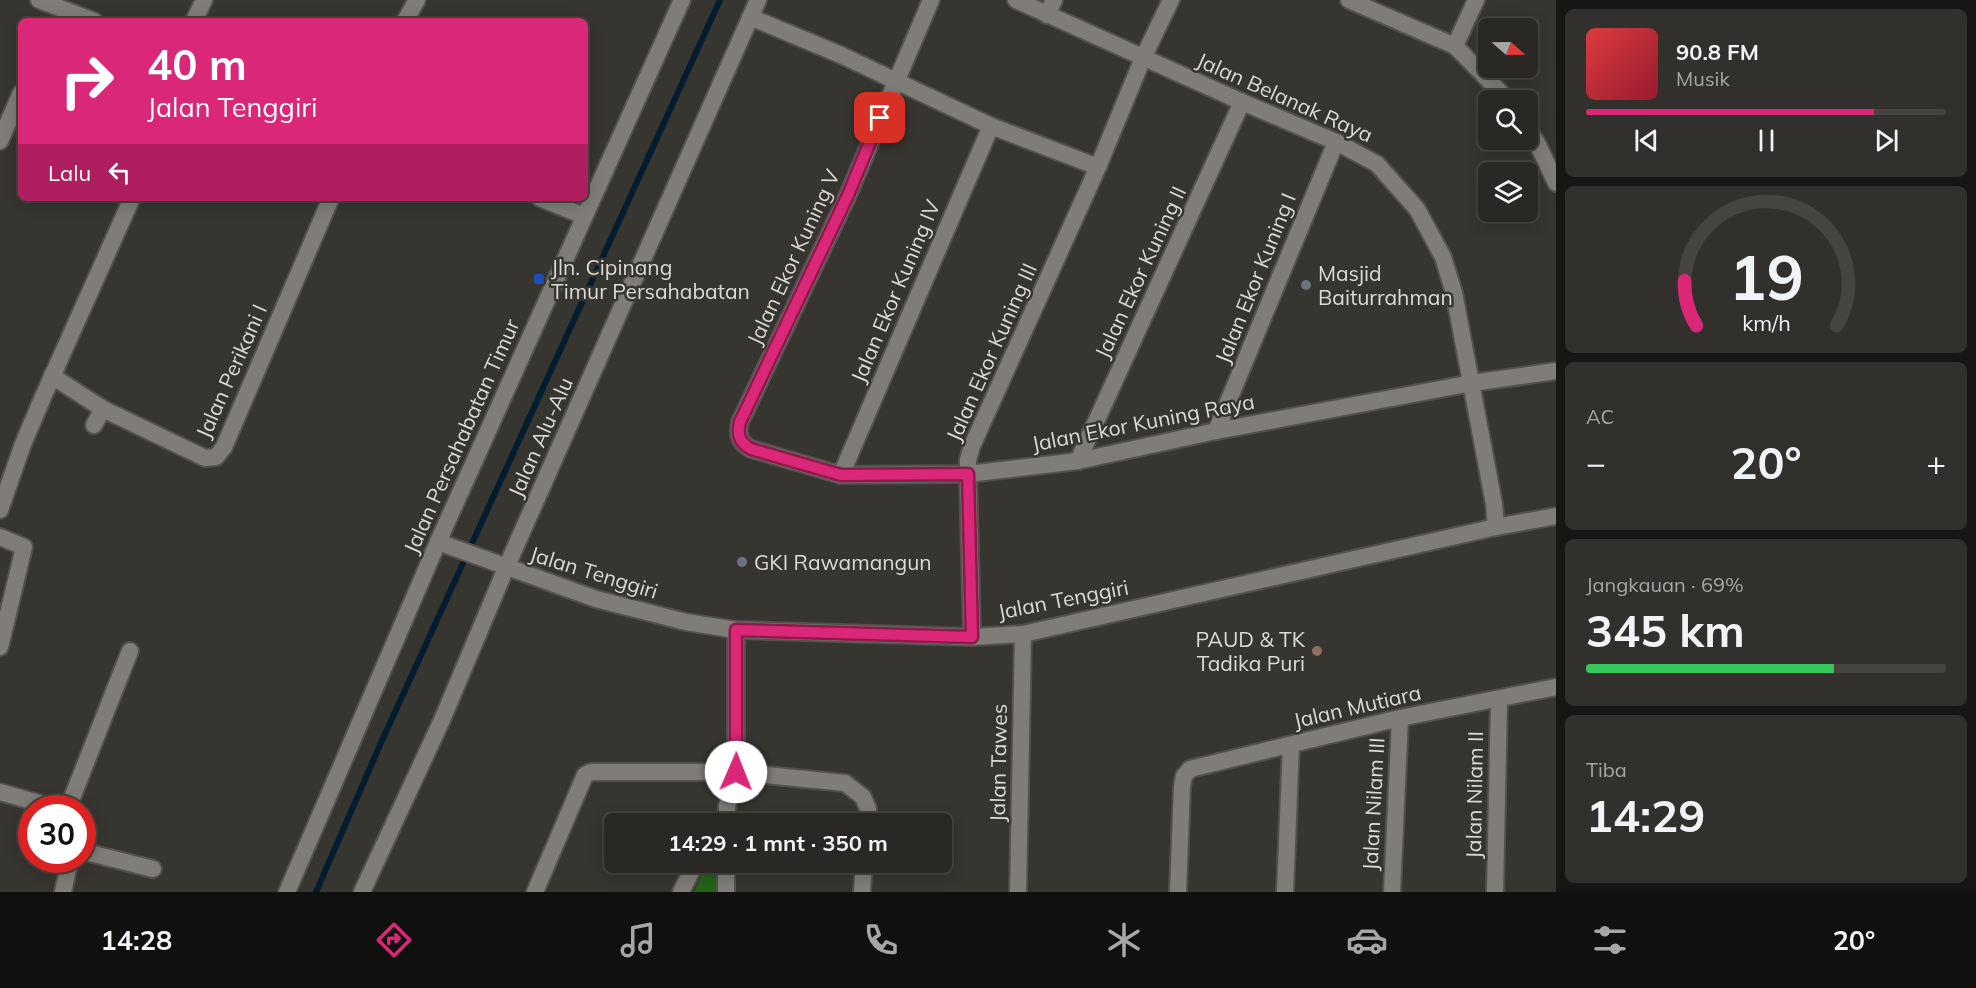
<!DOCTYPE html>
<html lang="id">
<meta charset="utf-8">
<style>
:root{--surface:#292824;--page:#31302c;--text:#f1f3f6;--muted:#a5a6a6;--line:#454441;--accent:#db2777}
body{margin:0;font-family:Mulish,sans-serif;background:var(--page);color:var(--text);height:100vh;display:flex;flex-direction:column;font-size:22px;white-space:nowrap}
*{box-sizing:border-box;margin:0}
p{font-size:20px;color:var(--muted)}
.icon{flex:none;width:33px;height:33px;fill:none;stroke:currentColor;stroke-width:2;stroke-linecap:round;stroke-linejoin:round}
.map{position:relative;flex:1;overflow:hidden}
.details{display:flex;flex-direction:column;gap:9px;padding:9px;background:#171614;width:420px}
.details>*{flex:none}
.top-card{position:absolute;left:18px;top:18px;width:570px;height:183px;border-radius:9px;box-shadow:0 3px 15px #0003,0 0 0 2px var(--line);background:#db2777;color:#fff;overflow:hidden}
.needle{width:39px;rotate:110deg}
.controls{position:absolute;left:1478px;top:18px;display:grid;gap:12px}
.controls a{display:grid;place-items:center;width:60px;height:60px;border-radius:9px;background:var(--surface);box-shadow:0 3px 15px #0003,0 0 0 2px var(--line);font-size:30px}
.speed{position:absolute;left:18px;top:795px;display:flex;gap:12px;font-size:30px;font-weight:700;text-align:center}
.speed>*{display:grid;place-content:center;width:78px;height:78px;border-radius:50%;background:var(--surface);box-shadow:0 3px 15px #0003,0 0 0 2px var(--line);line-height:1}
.speed .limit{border:9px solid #d22;background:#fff;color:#111}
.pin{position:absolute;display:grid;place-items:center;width:51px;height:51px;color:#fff;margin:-26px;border-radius:12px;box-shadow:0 3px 9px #0006}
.me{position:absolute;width:66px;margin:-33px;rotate:1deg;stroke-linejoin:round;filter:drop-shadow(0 0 4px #0008)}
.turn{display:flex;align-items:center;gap:21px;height:126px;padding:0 30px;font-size:27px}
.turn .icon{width:78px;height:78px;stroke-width:2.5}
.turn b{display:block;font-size:42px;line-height:51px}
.then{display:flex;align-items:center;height:57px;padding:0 30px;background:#0003;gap:12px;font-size:22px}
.big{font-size:45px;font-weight:700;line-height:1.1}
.details .card{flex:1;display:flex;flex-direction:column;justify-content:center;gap:9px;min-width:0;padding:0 21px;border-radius:9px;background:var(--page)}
.details .dial{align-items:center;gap:0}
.dial svg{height:156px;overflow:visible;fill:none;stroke:var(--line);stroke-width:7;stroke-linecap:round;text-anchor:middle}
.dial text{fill:var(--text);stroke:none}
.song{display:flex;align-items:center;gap:18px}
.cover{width:72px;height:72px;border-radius:9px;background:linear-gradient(135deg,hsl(0 70% 55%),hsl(350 70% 35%))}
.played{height:6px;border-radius:3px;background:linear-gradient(90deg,var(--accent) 80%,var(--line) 80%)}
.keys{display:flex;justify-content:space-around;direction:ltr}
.heat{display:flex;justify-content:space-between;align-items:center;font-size:33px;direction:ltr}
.charge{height:9px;border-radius:4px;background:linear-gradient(90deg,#34c759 69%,var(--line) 0)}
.trip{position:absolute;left:604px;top:813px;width:348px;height:60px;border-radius:9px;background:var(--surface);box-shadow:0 3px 15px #0003,0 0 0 2px var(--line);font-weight:700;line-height:60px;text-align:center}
.tab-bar{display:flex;height:96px;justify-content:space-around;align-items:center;background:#10100e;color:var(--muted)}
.tab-bar .icon{width:42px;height:42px}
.tab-bar .selected{color:var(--accent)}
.tab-bar b{font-size:27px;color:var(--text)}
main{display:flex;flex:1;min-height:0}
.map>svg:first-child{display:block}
.green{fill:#256119}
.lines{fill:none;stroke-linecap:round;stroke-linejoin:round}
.stream{stroke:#021d2f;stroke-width:6}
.minor-casing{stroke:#53514d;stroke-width:20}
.tertiary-casing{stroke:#53514d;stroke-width:20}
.minor{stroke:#807d78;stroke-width:16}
.tertiary{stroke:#807d78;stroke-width:16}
.route-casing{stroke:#8e194d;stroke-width:15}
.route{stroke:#db2777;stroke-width:10}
.transit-dot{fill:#1a4fb4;stroke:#373530;stroke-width:2}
.worship-dot{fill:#6b7280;stroke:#373530;stroke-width:2}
.education-dot{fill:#8d6e63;stroke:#373530;stroke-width:2}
.labels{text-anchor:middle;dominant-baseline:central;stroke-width:5;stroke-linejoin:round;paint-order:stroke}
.street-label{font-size:21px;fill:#dcdad7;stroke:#373530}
.poi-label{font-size:21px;fill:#dcdad7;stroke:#373530;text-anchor:start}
</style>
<main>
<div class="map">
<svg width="1556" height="892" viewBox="0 0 1556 892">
<rect width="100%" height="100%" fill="#373530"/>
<path class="green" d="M 707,863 L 722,863 L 722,892 L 694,892 Z"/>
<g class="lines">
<path class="stream" d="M 316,892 L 380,745 L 720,0"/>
<defs>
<g id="minor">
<path d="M 39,0 L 94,21"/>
<path d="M 931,0 L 848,195 L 740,422 C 737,435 739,442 751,449 L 841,475 L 968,474 L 1078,461 L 1216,431 L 1472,383 L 1556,371"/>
<path d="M 1016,0 L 1242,102 L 1336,142 L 1377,164 L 1417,209 L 1443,257 L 1454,293 L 1494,504 L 1496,527"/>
<path d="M 1349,0 L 1455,46 L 1508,100"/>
<path d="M 1047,15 L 1054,0"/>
<path d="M 750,17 L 841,55 L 991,126 L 1098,167"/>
<path d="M 194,21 L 204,0"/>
<path d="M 405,21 L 417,0"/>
<path d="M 1455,46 L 1476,0"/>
<path d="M 1527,128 L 1537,143 L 1556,183"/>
<path d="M 0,141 L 21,93"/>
<path d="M 540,198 L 584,216"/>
<path d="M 52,376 L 103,409 L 205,458 L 216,457 L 224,447 L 331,198"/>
<path d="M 94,425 L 103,409"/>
<path d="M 1216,431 L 1336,142"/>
<path d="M 1078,461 L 1242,102"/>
<path d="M 841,475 L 991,126"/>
<path d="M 0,510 L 23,444 L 43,397 L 132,198"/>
<path d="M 0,537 L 24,547 L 0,647"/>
<path d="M 972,637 L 968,474 L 968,460 L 972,446 L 1098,167 L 1143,58 L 1171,0"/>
<path d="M 0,792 L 56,808"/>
<path d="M 68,808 L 130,651"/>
<path d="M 727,824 L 727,806 L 736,772 L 736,630"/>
<path d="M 82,851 L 153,869"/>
<path d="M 63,892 L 70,860"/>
<path d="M 535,892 L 585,775 L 591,772 L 736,772 L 845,783 L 863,797 L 868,809 L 867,824"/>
<path d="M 681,892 L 696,862"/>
<path d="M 726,892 L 726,862"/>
<path d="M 862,892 L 864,862"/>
<path d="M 1178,892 L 1182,787 L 1184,776 L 1190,769 L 1400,718 L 1556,687"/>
<path d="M 1285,892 L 1291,745"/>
<path d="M 1392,892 L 1400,718"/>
<path d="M 1495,892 L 1499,699"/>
</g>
<g id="tertiary">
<path d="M 438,542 L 596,599 L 686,622 L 736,630 L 972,637 L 1023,634 L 1496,527 L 1556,516"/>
<path d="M 287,892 L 438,542 L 682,0"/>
<path d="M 362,892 L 442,720 L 506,568 L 758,0"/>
<path d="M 1018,892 L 1023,634"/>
</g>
</defs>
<use href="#minor" class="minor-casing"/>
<use href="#tertiary" class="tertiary-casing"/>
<use href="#minor" class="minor"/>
<use href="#tertiary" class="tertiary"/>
</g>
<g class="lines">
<defs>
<path id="route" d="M 736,772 L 736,630 L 972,637 L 968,474 L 841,475 L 751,449 C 739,442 737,435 740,422 L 848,195 L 880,118"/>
</defs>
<use href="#route" class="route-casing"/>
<use href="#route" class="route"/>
</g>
<rect class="transit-dot" x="533" y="273" width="12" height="12" rx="3"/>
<g class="worship-dot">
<circle cx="1306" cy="285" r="6"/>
<circle cx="742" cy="562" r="6"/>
</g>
<circle class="education-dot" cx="1317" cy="651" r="6"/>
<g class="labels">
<g class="street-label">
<text transform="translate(1285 97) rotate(24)">Jalan Belanak Raya</text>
<text transform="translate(793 257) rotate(-65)">Jalan Ekor Kuning V</text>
<text transform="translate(1140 272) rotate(-65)">Jalan Ekor Kuning II</text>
<text transform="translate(1255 278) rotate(-68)">Jalan Ekor Kuning I</text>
<text transform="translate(895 291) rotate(-67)">Jalan Ekor Kuning IV</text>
<text transform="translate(991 352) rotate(-66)">Jalan Ekor Kuning III</text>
<text transform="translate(231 371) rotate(-66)">Jalan Perikani I</text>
<text transform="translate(1143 422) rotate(-11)">Jalan Ekor Kuning Raya</text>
<text transform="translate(461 436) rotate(-66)">Jalan Persahabatan Timur</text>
<text transform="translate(540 437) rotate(-66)">Jalan Alu-Alu</text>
<text transform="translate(594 572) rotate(17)">Jalan Tenggiri</text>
<text transform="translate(1063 599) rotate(-11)">Jalan Tenggiri</text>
<text transform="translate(1357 706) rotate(-13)">Jalan Mutiara</text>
<text transform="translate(998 763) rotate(-89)">Jalan Tawes</text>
<text transform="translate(1474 795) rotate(-89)">Jalan Nilam II</text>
<text transform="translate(1373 804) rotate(-87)">Jalan Nilam III</text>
</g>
<g class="poi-label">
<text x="551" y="267">Jln. Cipinang<tspan x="551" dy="24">Timur Persahabatan</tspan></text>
<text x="1318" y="273">Masjid<tspan x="1318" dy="24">Baiturrahman</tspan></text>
<text x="754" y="562">GKI Rawamangun</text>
<text x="1305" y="639" text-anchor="end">PAUD &amp; TK<tspan x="1305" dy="24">Tadika Puri</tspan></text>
</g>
</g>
</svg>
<div class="controls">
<a><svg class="needle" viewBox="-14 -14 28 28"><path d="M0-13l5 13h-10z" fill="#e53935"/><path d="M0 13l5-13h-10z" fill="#a5a6a6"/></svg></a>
<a><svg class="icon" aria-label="search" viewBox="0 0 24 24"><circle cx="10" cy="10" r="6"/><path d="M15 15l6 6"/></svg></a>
<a><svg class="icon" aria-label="layers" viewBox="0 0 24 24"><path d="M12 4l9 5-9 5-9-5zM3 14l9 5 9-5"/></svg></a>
</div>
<div class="speed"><div class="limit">30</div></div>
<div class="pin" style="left:880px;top:118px;background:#d93025"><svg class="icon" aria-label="arrive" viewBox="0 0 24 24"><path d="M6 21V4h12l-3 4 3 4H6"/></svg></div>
<svg class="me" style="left:736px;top:772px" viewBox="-20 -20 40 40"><circle r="19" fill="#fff"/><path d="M0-13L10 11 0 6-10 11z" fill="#db2777"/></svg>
<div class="trip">14:29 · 1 mnt · 350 m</div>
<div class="top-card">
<div class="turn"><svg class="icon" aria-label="right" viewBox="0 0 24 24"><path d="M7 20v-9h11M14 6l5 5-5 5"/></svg><div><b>40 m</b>Jalan Tenggiri</div></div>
<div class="then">Lalu<svg class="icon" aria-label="left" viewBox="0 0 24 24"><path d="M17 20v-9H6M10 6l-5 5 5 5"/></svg></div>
</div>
</div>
<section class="details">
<div class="card">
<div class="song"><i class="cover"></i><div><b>90.8 FM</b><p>Musik</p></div></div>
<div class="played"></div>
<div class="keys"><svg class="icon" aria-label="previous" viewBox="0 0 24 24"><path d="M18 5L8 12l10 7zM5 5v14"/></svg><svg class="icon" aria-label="pause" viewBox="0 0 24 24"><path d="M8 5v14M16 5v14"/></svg><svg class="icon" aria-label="next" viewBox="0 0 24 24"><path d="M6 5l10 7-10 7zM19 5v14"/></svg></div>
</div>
<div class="card dial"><svg viewBox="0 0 100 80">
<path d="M14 69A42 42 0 1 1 86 69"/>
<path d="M14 69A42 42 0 0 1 8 46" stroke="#db2777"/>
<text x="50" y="56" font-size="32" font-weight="700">19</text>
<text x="50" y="72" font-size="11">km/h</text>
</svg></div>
<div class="card"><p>AC</p>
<div class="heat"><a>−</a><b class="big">20°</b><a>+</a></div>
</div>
<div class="card"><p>Jangkauan · 69%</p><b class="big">345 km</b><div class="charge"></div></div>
<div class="card"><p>Tiba</p><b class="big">14:29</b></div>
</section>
</main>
<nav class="tab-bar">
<b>14:28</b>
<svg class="icon selected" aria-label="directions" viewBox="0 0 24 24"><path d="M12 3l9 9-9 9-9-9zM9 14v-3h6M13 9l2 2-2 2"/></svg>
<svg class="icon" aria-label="music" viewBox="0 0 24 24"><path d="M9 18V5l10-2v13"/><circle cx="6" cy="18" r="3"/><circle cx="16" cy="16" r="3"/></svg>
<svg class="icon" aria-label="phone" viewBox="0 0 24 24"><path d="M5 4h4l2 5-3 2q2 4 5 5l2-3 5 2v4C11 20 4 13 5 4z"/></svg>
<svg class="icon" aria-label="climate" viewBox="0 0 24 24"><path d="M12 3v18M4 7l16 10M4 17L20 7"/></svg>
<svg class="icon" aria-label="car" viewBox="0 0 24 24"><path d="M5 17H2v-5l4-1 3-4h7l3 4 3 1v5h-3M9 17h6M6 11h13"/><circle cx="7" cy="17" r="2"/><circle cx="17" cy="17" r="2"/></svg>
<svg class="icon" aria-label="filters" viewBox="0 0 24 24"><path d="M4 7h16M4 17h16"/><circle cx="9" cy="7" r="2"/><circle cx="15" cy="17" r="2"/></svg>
<b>20°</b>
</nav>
